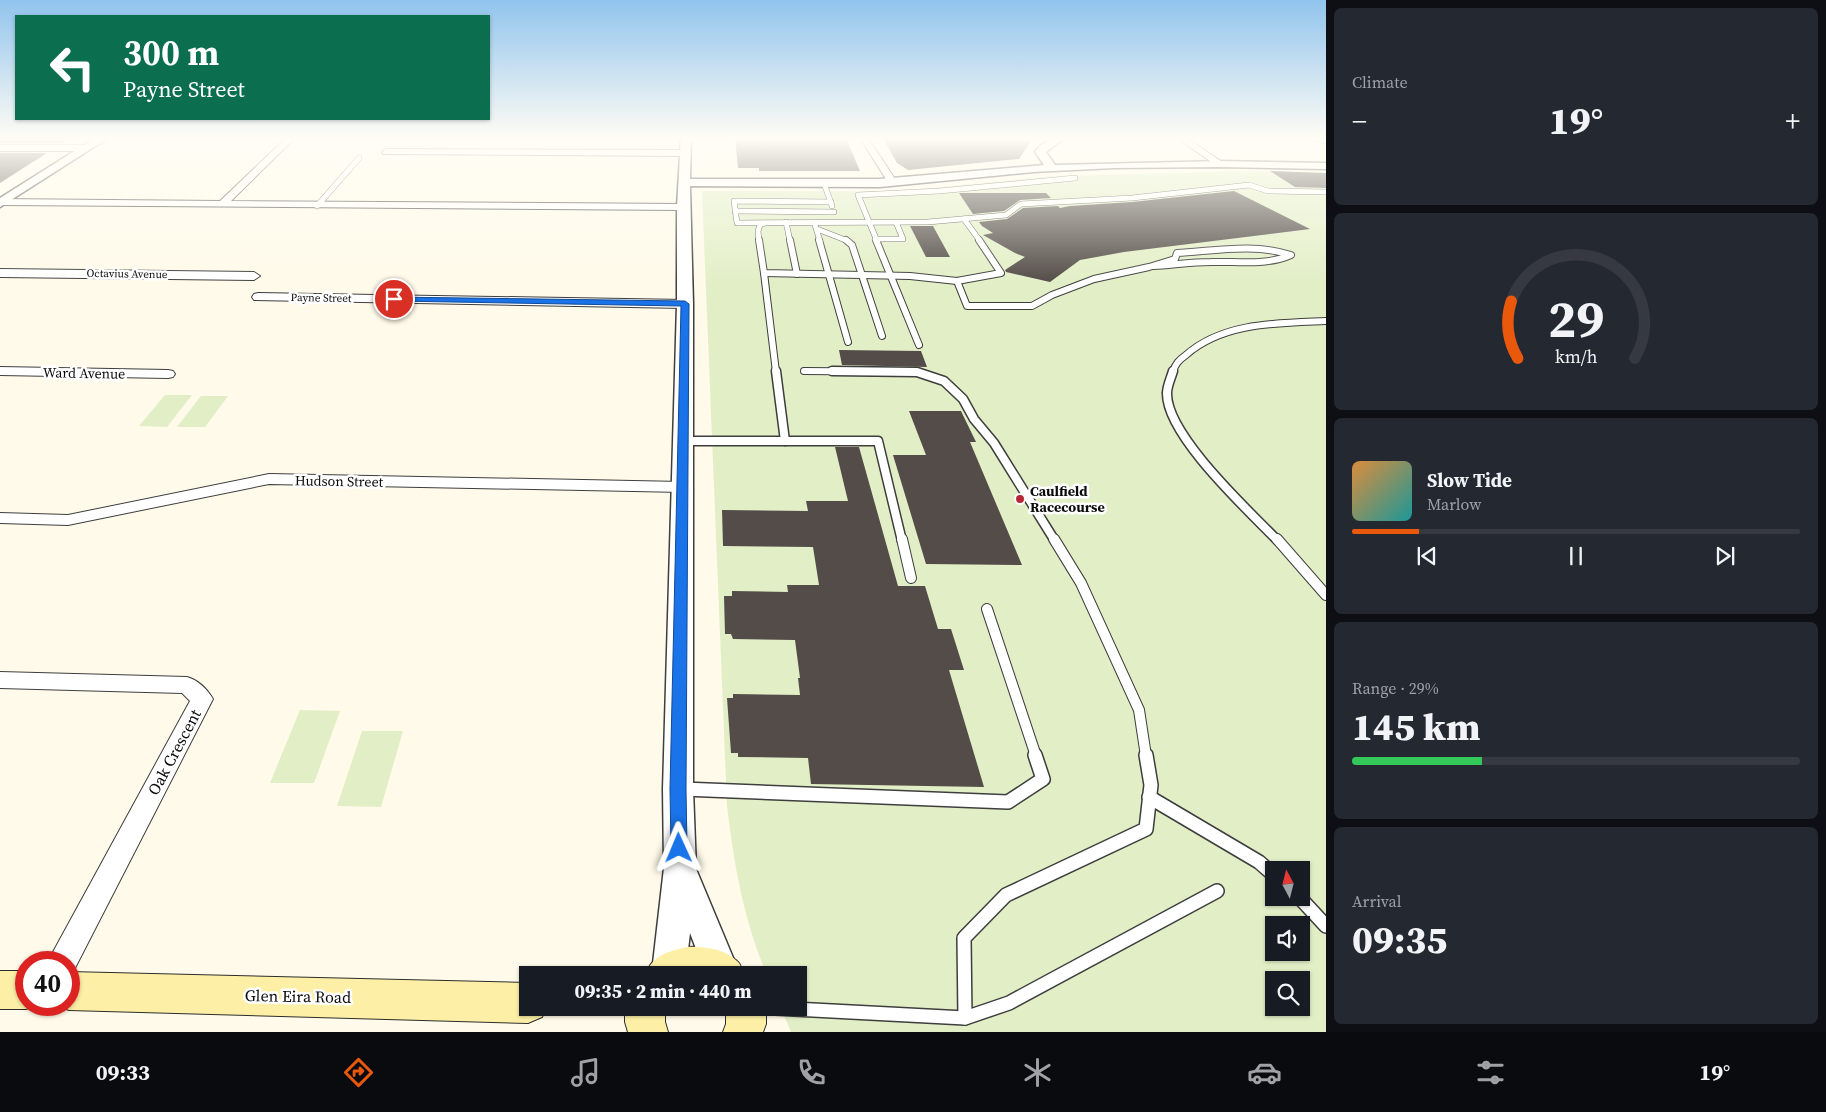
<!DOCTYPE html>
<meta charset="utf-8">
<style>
:root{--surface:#171b24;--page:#242831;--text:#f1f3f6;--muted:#9ea1a6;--line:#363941;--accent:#ea580c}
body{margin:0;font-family:"Source Serif 4",serif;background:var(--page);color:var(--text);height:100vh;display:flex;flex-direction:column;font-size:19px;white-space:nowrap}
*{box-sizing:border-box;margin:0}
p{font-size:16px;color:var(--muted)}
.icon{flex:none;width:28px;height:28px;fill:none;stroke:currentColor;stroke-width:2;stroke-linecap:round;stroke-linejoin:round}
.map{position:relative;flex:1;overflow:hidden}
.details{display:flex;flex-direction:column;gap:8px;padding:8px;background:#0d0f14;width:500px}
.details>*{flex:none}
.guide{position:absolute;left:15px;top:15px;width:475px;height:105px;border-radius:0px;box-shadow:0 1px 4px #0004;background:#0b6e4f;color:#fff;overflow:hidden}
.needle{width:32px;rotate:353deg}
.tools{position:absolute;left:1265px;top:861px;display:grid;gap:10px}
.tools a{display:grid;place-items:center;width:45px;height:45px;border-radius:0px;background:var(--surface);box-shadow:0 1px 4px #0004;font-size:25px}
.speed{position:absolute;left:15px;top:951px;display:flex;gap:10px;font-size:25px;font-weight:700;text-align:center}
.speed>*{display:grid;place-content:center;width:65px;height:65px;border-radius:50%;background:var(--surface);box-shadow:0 1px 4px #0004;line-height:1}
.speed .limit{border:8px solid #d22;background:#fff;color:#111}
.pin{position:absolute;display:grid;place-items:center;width:42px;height:42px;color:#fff;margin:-21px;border:2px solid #fff;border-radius:50%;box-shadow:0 1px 5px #0007}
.me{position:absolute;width:55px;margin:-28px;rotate:359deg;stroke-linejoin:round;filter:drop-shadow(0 0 4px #0008)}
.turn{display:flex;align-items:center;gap:18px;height:105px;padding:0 25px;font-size:22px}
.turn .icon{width:65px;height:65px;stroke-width:2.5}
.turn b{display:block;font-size:35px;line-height:42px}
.big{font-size:38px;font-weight:800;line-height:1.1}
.details .widget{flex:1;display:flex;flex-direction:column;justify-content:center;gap:8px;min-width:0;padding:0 18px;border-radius:8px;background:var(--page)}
.details .dial{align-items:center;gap:0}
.dial svg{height:130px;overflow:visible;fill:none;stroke:var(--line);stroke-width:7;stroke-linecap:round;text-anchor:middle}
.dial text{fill:var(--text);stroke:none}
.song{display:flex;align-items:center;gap:15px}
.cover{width:60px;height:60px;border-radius:8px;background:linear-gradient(135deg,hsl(30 70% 55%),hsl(180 70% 35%))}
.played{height:5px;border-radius:2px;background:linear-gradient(90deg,var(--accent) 15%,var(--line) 15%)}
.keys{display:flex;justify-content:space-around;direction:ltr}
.heat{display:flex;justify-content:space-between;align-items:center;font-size:28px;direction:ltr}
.charge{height:8px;border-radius:4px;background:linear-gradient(90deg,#34c759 29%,var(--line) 0)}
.trip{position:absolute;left:519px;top:966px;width:288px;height:50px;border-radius:0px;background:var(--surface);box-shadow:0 1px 4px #0004;font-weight:800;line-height:50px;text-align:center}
.tab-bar{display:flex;height:80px;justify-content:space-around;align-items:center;background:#090b0e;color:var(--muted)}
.tab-bar .icon{width:35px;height:35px}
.tab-bar .active{color:var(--accent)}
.tab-bar b{font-size:22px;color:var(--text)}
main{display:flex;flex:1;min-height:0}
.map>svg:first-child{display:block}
.pitch{fill:#e2efc6;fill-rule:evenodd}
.building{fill:#534c48}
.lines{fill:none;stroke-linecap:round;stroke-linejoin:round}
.service-far4-casing{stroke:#3e3e3e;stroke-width:6}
.service-far3-casing{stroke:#3e3e3e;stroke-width:8}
.service-far2-casing{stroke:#3e3e3e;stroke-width:11}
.service-far1-casing{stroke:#3e3e3e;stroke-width:12}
.service-casing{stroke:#3e3e3e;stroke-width:16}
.minor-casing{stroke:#3e3e3e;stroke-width:2}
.tertiary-casing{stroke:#3e3e3e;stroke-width:3}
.secondary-casing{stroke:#2d2d2d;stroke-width:2}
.service-far4{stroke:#fff;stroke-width:5}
.service-far3{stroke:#fff;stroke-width:6}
.service-far2{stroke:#fff;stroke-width:8}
.service-far1{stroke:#fff;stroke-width:10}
.service{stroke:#fff;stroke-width:13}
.minor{fill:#fff;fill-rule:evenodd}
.tertiary{fill:#fff;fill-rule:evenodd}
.secondary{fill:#fdf0a6;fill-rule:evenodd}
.route{fill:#1a73e8;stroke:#114b97}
.poi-dot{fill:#b72733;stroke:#fff;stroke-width:2}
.labels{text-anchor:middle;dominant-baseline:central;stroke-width:5;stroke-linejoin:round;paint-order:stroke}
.far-street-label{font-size:11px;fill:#0b0b0b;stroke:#fff}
.street-label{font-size:14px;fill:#0b0b0b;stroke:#fff}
.poi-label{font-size:14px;font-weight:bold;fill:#0b0b0b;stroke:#fff;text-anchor:start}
.near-street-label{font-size:16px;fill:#0b0b0b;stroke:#fff}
</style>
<main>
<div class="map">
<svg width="1326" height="1032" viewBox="0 0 1326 1032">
<rect width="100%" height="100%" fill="#fffae9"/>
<g class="pitch">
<path d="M 1243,171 L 1326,173 L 1326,1032 L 791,1032 L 781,1008 L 798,1008 L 798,975 L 767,975 C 744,921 734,865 727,806 L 702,191 L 901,191 L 1053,176 ZM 1274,870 L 1301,870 L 1301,898 L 1274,898 ZM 1274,925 L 1301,925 L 1301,952 L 1274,952 ZM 1274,980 L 1301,980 L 1301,1008 L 1274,1008 Z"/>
<path d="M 165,395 L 192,395 L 167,427 L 139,426 Z"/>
<path d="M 201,396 L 228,396 L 205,427 L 177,427 Z"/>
<path d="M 300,710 L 340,711 L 314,783 L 270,783 Z"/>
<path d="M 362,731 L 403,731 L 381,807 L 337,806 Z"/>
</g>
<g class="building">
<path d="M 0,138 L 70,138 L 62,143 L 0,143 Z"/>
<path d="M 735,138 L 846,138 L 860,171 L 759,171 L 759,168 L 738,168 Z"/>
<path d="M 883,138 L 1033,138 L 1019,159 L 908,170 L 897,163 Z"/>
<path d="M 0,153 L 47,153 L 0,183 Z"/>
<path d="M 1270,171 L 1326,173 L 1326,188 L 1295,187 Z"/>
<path d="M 1234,191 L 1310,229 L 1124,252 L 1080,260 L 1050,282 L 1006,272 L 1005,270 L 1025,257 L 1015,253 L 983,235 L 993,233 L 982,226 L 979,222 L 1007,219 L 1023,208 L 1058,206 L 1060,208 L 1070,206 L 1132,202 Z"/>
<path d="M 959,193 L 1046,193 L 1051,198 L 1020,200 L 1004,211 L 973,214 Z"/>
<path d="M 910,226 L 933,226 L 950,257 L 926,257 Z"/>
<path d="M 839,350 L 921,351 L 927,367 L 842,365 Z"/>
<path d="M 909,411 L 961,411 L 976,442 L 970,442 L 1022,565 L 926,564 L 893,455 L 926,455 Z"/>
<path d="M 835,447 L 859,447 L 898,586 L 925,586 L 938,629 L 951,629 L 964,670 L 949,670 L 984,787 L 811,784 L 808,758 L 738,757 L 738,753 L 731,753 L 727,698 L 733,698 L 733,694 L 800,695 L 798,678 L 800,678 L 795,640 L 733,639 L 731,634 L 725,634 L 724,596 L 732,596 L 732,591 L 788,592 L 787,585 L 819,585 L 813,547 L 723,546 L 722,510 L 808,511 L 806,501 L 848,501 Z"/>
</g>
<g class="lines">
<defs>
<g id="service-far4">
<path d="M 824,183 L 832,206"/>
<path d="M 831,202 L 734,201 L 737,223 L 928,222 L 1006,215 L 1021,204 L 1132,198 L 1249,185 L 1268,191 L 1326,192"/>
<path d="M 317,206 L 359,158"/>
<path d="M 735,211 L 834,212"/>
<path d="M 964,219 L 980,241"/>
<path d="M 786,222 L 790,241"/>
<path d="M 815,225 L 820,241"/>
<path d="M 817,229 L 848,241"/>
<path d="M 875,239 L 903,239 L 896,222"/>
<path d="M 759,241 L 758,231 L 760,225 L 765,223"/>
<path d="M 877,241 L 858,195 L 939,191 L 1075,178"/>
</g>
<g id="service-far3">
<path d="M 759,240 L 764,273 L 910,276 L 957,281 L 1001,273 L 979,240"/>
<path d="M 790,240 L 797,274"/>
<path d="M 819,240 L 848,342"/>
<path d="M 846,240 L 852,245 L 882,336"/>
<path d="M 876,240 L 919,345"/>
<path d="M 764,273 L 776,372"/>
<path d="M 957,281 L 967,306 L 1032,306 L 1052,295 L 1094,279 L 1149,267 L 1175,259 L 1177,253 C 1214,251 1255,243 1291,255 C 1266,266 1237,261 1211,262 C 1191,262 1172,265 1153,266"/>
<path d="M 804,371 L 918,372"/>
<path d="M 1173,372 C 1175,364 1179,360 1186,355 C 1223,322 1279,323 1326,321"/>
</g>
<g id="service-far2">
<path d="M 776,371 L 785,441"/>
<path d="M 832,371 L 917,372 L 944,381 L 963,399 L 974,419 L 994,443 L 1055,541"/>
<path d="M 1173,371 C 1171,378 1167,386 1167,393 C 1166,435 1249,511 1278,541"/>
<path d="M 683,441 L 878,441 L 902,541"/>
</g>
<g id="service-far1">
<path d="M 902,539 L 911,578"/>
<path d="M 1054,539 L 1081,583 L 1139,710 L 1146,756"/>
<path d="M 1277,539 L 1326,595"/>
<path d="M 987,609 L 1036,756"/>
</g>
<g id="service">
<path d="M 683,789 L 1008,802 L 1043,779 L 1035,755"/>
<path d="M 1149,797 L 1259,862 L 1274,875"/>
<path d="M 1300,898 L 1326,926"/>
<path d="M 775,1008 L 965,1018 L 1009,1003 L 1217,891"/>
<path d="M 965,1018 L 964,938 L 1006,895 L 1146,829 L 1151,785 L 1146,755"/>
</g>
<g id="minor">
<path d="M 286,138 L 295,138 L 231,201 L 683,204 L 688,207 L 683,210 L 0,205 L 0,199 L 220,201 Z"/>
<path d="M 860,138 L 868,138 L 897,182 L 895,184 L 889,184 Z"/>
<path d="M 1177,138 L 1187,138 L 1225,164 L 1220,167 L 1217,166 Z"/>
<path d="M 0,145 L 87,145 L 91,148 L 87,151 L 0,151 Z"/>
<path d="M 386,149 L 685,150 L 689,153 L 685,156 L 383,154 L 382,152 Z"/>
<path d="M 0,269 L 254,272 L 260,276 L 254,280 L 0,277 Z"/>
<path d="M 258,293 L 685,300 L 691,304 L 685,308 L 254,300 L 252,297 L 254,294 Z"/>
<path d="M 0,367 L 168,370 L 173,371 L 175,374 L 173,377 L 168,378 L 0,375 Z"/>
<path d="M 269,474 L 683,482 L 689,483 L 691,487 L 689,491 L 683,492 L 269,484 L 68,525 L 0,523 L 0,513 L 68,515 Z"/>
<path d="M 0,672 L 187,677 C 198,680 207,689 213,699 L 73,972 L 69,973 L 69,962 L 49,962 L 53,952 L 190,701 L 182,693 L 0,688 Z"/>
</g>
<g id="tertiary">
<path d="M 95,138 L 108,138 L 0,207 L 0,198 Z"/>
<path d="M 681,138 L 691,138 L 690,179 L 880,179 L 1044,165 L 1035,152 C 1043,141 1050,138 1064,138 L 1046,152 L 1055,165 L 1220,161 L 1326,163 L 1326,169 L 1220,167 L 1114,168 L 1033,172 L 880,187 L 690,186 L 693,304 L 693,789 L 696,869 L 739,972 L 738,975 L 706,975 L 690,933 L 685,975 L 653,975 L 652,972 L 664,868 L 663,789 L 677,304 L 677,207 Z"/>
<path d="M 1313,138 L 1326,138 L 1326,143 L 1314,140 Z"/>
</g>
<g id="secondary">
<path d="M 687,947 C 702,946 725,949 737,961 C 741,964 742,970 744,975 L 645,975 C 653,955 666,952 687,947 Z"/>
<path d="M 0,971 L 26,971 L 26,1005 L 36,1005 L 26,1009 L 0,1009 Z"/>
<path d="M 69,972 L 528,983 L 528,1008 L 546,1008 L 542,1017 L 528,1023 L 69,1010 L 56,1005 L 69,1005 Z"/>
<path d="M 625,1008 L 665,1008 L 665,1022 L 668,1032 L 628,1032 L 625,1022 Z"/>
<path d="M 726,1008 L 766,1008 L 766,1024 L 763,1032 L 723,1032 L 726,1024 Z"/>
</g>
</defs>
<use href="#service-far4" class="service-far4-casing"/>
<use href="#service-far3" class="service-far3-casing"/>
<use href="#service-far2" class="service-far2-casing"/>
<use href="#service-far1" class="service-far1-casing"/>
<use href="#service" class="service-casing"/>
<use href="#minor" class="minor-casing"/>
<use href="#tertiary" class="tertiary-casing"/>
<use href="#secondary" class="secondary-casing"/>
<use href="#service-far4" class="service-far4"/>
<use href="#service-far3" class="service-far3"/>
<use href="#service-far2" class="service-far2"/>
<use href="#service-far1" class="service-far1"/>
<use href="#service" class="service"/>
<use href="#minor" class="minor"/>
<use href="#tertiary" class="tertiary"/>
<use href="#secondary" class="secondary"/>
</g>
<linearGradient id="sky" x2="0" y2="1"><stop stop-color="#91c4ed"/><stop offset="0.49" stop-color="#fffdf5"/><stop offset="1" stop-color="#fffdf5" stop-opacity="0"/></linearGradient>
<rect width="1326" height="283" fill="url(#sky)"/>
<path class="route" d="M 391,297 L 685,301 L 689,304 L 686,789 L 687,848 L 685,854 L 679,856 L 673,854 L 671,848 L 670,789 L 681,306 L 394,301 L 391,301 Z"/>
<circle class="poi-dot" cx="1020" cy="499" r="5"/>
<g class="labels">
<g class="far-street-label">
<text transform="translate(127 274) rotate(1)">Octavius Avenue</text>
<text transform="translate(321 298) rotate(1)">Payne Street</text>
</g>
<g class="street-label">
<text transform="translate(84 373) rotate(1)">Ward Avenue</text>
<text transform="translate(339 481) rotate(1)">Hudson Street</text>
</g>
<g class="poi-label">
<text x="1030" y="491">Caulfield<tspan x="1030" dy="16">Racecourse</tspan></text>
</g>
<g class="near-street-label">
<text transform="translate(174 752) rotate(-62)">Oak Crescent</text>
<text transform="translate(298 996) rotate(1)">Glen Eira Road</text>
</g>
</g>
</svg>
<div class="tools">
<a><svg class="needle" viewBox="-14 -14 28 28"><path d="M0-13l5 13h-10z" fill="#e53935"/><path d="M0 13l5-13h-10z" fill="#9ea1a6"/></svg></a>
<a><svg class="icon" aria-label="sound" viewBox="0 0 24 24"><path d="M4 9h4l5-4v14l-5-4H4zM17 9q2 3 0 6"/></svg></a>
<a><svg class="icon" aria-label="search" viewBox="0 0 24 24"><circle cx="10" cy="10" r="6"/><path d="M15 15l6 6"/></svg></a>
</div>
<div class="speed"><div class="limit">40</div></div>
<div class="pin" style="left:394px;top:299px;background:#d93025"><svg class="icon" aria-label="arrive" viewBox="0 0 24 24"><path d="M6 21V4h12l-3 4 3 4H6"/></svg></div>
<svg class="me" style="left:679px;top:848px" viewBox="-20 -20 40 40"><path d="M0-17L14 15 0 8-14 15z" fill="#1a73e8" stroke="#fff" stroke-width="4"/></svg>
<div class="trip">09:35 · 2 min · 440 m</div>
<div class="guide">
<div class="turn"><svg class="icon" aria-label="left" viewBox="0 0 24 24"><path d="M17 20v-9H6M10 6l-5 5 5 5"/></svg><div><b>300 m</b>Payne Street</div></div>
</div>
</div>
<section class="details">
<div class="widget"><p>Climate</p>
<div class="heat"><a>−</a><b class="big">19°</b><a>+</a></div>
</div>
<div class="widget dial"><svg viewBox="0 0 100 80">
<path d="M14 69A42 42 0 1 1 86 69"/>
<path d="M14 69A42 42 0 0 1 10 34" stroke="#ea580c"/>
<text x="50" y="56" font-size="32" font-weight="700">29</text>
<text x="50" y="72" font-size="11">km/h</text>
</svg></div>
<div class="widget">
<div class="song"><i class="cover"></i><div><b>Slow Tide</b><p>Marlow</p></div></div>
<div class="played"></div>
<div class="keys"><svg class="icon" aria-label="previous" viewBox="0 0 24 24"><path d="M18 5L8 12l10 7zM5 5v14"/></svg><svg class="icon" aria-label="pause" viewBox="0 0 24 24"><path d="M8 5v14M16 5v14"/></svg><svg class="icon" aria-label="next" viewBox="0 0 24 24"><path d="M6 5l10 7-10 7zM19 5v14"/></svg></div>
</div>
<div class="widget"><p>Range · 29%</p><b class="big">145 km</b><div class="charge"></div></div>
<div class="widget"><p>Arrival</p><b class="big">09:35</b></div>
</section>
</main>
<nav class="tab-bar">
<b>09:33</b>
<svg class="icon active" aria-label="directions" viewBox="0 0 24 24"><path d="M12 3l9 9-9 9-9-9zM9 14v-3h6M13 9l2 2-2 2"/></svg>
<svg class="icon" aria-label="music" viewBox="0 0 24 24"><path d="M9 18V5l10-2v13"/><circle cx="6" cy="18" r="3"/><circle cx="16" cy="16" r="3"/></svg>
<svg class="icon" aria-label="phone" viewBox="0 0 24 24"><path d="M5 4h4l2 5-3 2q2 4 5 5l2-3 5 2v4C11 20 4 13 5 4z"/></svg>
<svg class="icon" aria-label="climate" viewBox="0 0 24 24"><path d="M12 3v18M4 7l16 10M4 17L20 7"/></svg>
<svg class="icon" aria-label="car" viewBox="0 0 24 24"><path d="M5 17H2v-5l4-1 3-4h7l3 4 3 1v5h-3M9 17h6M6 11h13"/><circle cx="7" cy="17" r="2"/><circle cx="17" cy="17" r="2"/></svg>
<svg class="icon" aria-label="filters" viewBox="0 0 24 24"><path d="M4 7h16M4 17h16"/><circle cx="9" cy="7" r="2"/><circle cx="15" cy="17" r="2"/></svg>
<b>19°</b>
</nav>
